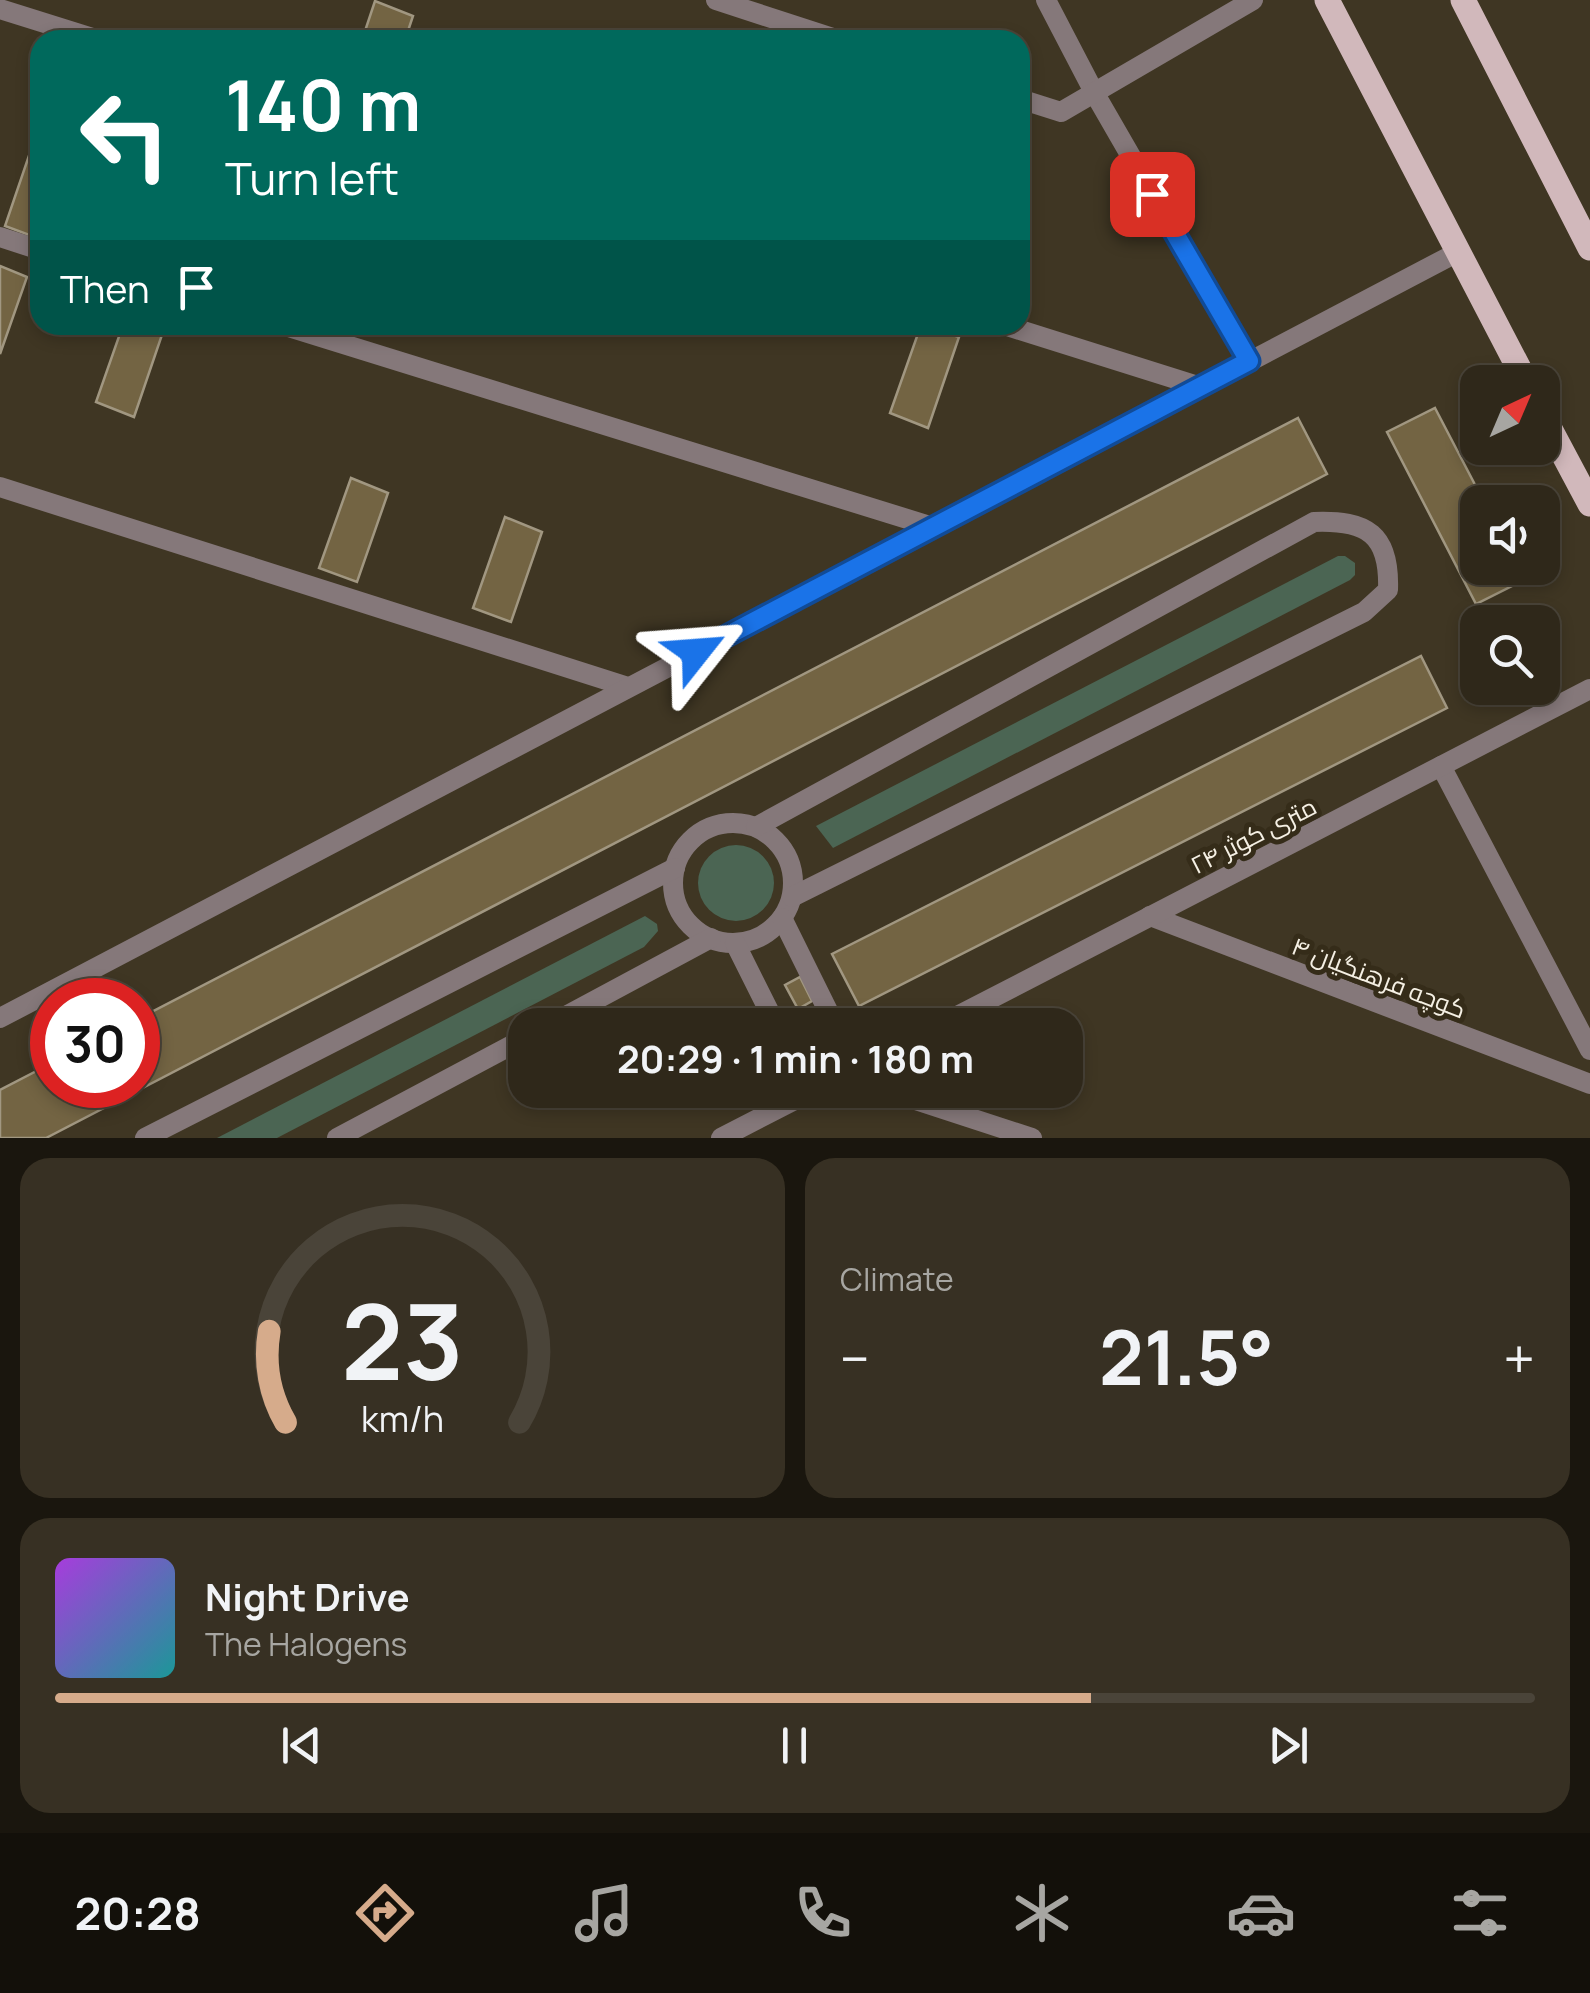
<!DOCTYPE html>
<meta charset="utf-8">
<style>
:root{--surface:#2f281a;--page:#373023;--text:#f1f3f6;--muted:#a7a6a2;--line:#4a4439;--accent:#d6ab8b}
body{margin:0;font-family:Manrope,Cairo,sans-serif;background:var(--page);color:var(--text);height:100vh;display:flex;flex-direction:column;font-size:38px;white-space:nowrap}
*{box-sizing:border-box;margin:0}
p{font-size:32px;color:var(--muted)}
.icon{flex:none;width:55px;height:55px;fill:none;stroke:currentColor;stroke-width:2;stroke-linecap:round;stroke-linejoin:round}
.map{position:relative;height:1138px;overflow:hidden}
.side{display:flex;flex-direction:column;gap:20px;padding:20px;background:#1a160e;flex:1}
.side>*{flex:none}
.banner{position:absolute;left:30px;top:30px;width:1000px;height:305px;border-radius:30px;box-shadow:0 5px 15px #0003,0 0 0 2px var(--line);background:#00695c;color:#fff;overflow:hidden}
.needle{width:65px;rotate:44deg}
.tools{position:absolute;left:1460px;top:365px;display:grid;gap:20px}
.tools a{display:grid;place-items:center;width:100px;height:100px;border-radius:20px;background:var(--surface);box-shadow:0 5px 15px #0003,0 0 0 2px var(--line);font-size:50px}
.speed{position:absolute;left:30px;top:978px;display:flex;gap:20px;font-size:50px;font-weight:700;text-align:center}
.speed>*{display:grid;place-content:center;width:130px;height:130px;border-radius:50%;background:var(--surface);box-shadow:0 5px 15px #0003,0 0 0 2px var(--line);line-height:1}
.speed .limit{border:15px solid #d22;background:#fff;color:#111}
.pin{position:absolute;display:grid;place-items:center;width:85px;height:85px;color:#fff;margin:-42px;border-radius:20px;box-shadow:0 5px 15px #0006}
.me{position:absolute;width:110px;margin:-55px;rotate:62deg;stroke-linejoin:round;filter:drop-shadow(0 0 8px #0008)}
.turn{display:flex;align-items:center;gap:35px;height:210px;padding:0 30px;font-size:45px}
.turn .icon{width:130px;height:130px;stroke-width:2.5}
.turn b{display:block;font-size:70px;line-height:85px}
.then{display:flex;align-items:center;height:95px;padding:0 30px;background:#0003;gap:20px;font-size:38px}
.big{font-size:75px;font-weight:700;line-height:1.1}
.side .tile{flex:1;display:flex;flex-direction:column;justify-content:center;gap:15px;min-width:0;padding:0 35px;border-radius:30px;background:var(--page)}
.side .dial{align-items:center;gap:0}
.dial svg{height:260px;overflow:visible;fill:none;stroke:var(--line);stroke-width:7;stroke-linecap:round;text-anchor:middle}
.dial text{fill:var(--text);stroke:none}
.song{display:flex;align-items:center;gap:30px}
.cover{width:120px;height:120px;border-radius:15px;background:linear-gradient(135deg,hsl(280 70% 55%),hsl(180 70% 35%))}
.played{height:10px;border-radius:5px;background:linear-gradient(90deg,var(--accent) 70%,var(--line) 70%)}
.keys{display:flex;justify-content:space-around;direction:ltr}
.heat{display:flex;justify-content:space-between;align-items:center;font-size:55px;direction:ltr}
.side .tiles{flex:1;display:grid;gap:20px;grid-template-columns:1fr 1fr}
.tile:last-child{grid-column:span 2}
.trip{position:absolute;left:508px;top:1008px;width:575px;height:100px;border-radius:30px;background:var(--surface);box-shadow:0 5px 15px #0003,0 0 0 2px var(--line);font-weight:700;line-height:100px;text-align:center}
.tabs{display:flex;height:160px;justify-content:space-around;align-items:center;background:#13100a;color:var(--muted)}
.tabs .icon{width:70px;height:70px}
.tabs .on{color:var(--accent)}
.tabs b{font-size:45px;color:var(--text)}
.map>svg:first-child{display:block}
.green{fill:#4b6553}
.building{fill:#736443;stroke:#a19781;stroke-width:2.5}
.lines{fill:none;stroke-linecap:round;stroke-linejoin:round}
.street{stroke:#85787a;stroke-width:20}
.primary{stroke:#d1b8bb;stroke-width:25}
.route-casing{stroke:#114b97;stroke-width:25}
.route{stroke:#1a73e8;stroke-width:18}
.labels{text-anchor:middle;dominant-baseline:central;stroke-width:10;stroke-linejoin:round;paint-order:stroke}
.street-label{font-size:25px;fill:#f5f0e4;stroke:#352c19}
</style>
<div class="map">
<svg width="1590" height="1138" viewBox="0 0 1590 1138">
<rect width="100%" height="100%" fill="#3f3623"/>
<g class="green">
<path d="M 1338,556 L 1345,556 L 1355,563 L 1355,575 L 1350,580 L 833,848 L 816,826 Z"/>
<circle cx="736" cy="883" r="38"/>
<path d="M 645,916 L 657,924 L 658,931 L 644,947 L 277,1138 L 217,1138 Z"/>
</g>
<g class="building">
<path d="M 375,1 L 413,16 L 405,40 L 362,40 Z"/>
<path d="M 36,135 L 40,136 L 40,239 L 5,226 Z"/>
<path d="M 0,266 L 27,277 L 0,354 Z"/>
<path d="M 123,325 L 165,326 L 134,417 L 96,402 Z"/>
<path d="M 921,325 L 959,337 L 928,428 L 890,413 Z"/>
<path d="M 1435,408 L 1484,502 L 1478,502 L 1478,568 L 1517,568 L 1524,580 L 1476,604 L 1387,432 Z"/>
<path d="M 1298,418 L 1327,474 L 46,1138 L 0,1138 L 0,1090 L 52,1063 L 52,1085 L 138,1085 L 138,1019 Z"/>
<path d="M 351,478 L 388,493 L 357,582 L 319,568 Z"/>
<path d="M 505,517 L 542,532 L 511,622 L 473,608 Z"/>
<path d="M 1421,656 L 1447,708 L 859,1006 L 832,954 Z"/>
<path d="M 800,977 L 812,1001 L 798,1009 L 785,985 Z"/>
</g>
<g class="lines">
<g class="street">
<path d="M 716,0 L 839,40"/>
<path d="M 1046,0 L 1095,94 L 1249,361"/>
<path d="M 0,9 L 99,40"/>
<path d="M 1020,99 L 1061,112 L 1253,0"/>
<path d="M 0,237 L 40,250"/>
<path d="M 282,325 L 933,527"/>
<path d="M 1004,325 L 1201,387"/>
<path d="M 0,487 L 628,687"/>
<path d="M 1441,766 L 1590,1050"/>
<circle cx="733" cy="883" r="60"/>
<path d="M 756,827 L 1314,522 C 1367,520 1390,534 1388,590 L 1364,612 L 792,897"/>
<path d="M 1150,916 L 1590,1084"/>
<path d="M 782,918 L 835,1025"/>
<path d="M 735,943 L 776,1025"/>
<path d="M 0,1018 L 1458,252"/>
<path d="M 549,1025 L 711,938"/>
<path d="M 940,1025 L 1590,689"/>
<path d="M 885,1090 L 1032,1138"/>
<path d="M 145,1138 L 675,868"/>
<path d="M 337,1138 L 525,1038"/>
<path d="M 721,1138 L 814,1090"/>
</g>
<g class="primary">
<path d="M 1327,0 L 1526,382"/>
<path d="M 1463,0 L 1590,248"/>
<path d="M 1542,414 L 1590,504"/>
</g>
</g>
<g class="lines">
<defs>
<path id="route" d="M 696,652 L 1249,361 L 1152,194"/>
</defs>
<use href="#route" class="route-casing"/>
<use href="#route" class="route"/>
</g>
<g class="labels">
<g class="street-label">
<text transform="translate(1253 835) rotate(-27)">۲۴ متری کوثر</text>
<text transform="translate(1379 977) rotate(21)">کوچه فرهنگیان ۴</text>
</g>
</g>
</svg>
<div class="tools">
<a><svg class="needle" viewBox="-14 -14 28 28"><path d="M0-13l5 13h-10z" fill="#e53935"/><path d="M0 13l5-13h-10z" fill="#a7a6a2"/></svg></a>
<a><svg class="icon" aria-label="sound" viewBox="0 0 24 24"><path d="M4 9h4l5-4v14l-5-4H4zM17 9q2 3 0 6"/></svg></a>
<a><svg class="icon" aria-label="search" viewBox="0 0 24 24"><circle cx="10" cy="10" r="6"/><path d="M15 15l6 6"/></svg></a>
</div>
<div class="speed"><div class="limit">30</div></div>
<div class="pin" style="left:1152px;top:194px;background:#d93025"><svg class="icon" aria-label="arrive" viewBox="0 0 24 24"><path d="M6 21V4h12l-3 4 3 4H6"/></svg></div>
<svg class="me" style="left:696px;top:652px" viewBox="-20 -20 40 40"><path d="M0-17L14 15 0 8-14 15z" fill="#1a73e8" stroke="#fff" stroke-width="4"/></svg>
<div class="trip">20:29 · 1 min · 180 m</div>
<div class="banner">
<div class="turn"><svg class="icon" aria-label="left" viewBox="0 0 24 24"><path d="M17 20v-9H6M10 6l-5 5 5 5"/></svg><div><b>140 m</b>Turn left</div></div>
<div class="then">Then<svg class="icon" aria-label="arrive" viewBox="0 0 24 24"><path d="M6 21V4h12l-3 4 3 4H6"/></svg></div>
</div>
</div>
<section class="side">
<div class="tiles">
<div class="tile dial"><svg viewBox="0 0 100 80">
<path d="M14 69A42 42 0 1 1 86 69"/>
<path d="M14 69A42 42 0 0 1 9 41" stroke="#d6ab8b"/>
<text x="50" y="56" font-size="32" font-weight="700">23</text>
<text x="50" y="72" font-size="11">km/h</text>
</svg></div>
<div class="tile"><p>Climate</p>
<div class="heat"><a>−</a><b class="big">21.5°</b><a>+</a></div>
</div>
<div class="tile">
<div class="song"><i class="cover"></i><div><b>Night Drive</b><p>The Halogens</p></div></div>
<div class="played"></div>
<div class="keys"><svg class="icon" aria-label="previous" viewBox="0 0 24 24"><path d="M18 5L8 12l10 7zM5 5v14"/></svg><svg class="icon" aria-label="pause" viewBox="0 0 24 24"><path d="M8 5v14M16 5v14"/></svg><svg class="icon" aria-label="next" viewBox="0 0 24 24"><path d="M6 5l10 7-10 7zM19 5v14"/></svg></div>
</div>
</div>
</section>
<nav class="tabs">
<b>20:28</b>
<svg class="icon on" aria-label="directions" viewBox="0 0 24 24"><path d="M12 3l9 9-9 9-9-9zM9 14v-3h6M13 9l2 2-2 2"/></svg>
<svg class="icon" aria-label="music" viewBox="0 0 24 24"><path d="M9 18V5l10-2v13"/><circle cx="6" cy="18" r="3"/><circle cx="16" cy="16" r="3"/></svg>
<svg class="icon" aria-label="phone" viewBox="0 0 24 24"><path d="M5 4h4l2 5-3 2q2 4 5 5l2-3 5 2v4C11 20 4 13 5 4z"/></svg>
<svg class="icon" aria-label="climate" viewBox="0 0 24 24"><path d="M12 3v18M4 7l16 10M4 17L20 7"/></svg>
<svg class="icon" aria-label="car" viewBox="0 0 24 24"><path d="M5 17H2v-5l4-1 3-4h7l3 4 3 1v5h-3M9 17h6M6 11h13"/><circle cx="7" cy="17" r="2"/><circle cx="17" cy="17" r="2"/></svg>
<svg class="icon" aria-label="filters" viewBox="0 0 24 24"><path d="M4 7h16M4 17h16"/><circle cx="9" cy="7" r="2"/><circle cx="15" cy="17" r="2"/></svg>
</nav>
